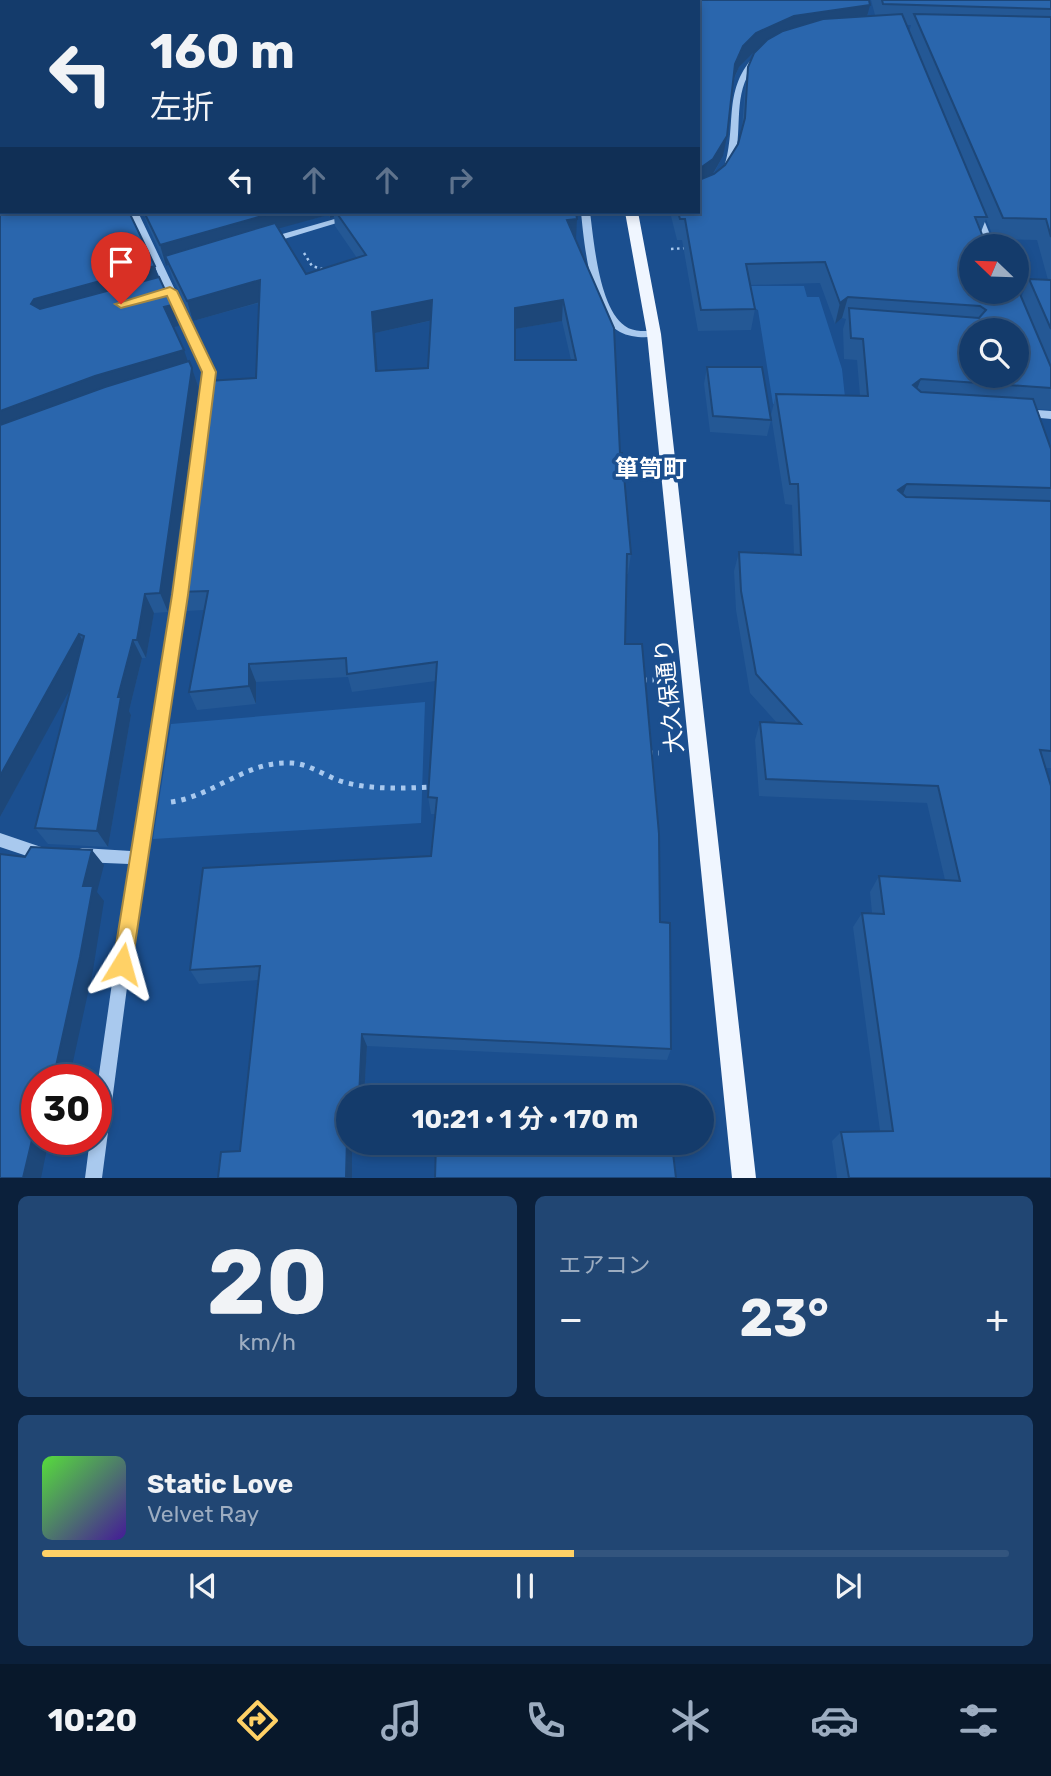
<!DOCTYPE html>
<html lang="ja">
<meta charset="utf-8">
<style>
:root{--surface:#143b6b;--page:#214673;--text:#f1f3f6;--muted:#9dadc1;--line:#33557e;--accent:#ffd166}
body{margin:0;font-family:Rubik,"Noto Sans JP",sans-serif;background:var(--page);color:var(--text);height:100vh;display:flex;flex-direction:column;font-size:26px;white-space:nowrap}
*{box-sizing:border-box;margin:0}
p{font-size:23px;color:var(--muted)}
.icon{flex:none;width:38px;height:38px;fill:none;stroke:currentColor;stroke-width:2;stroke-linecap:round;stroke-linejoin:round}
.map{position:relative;height:1178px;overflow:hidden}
.side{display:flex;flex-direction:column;gap:18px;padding:18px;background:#0b203b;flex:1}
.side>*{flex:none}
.banner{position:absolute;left:0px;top:0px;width:700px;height:214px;box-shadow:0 4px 10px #0003,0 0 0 2px var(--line);background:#143b6b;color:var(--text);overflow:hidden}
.needle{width:46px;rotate:293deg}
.tools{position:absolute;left:959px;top:234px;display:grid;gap:14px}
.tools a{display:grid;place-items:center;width:70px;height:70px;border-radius:50%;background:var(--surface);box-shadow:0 4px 10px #0003,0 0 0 2px var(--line);font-size:35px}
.speed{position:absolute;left:21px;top:1064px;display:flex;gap:14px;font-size:35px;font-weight:700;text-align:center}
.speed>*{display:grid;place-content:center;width:91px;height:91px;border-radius:50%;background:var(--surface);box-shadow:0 4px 10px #0003,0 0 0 2px var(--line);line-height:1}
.speed .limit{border:10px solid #d22;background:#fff;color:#111}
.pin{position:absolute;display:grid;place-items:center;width:60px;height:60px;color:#fff;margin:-72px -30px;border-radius:50% 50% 50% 0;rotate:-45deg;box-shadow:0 0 7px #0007}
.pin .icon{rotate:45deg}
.me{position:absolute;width:77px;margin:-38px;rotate:8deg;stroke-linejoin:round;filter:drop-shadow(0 0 5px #0008)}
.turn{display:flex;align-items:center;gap:24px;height:147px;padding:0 35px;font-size:32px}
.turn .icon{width:91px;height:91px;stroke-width:2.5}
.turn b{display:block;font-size:49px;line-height:60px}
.lanes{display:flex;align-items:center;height:66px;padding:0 35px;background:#0003;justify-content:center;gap:35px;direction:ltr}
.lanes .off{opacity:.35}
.big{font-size:52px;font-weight:700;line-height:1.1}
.side .tile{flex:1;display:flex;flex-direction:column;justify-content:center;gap:10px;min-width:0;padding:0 24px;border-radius:10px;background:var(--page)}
.side .dial{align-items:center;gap:0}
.dial b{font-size:91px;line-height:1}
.song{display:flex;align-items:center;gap:21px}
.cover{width:84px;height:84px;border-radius:10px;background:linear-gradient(135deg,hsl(110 70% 55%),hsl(260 70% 35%))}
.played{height:7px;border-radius:4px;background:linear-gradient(90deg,var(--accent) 55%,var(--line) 55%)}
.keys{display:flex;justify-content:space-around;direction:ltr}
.heat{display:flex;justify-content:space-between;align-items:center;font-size:38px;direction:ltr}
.side .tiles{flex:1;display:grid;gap:18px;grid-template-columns:1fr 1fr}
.tile:last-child{grid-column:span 2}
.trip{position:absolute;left:336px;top:1085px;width:378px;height:70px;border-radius:35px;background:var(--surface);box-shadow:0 4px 10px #0003,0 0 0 2px var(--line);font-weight:700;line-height:70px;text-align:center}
.tabs{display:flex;height:112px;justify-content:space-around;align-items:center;background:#08182b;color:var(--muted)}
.tabs .icon{width:49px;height:49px}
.tabs .selected{color:var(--accent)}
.tabs b{font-size:32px;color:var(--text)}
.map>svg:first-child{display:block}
.green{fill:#2461a8}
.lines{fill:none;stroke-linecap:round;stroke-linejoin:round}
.path-far1{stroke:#a9c9ee;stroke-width:2.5;stroke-dasharray:2.5 3.5;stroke-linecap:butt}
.path{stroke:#a9c9ee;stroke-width:5;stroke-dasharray:4.5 6;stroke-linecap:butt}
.minor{fill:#a9c9ee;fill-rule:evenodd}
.major{fill:#f0f6ff;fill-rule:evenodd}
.wall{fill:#245895;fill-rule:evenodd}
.shaded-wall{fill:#1d4779}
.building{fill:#2a66ad;stroke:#1d4779;stroke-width:2;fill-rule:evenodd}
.route{fill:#ffd166;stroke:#a68842;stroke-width:2}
.labels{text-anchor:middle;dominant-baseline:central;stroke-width:7;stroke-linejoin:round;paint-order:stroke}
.street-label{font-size:23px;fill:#fff;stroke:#1b4f8f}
.neighbourhood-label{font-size:24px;font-weight:bold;fill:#fff;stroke:#1b4f8f}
</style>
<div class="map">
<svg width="1051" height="1178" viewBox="0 0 1051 1178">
<rect width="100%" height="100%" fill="#1b4f8f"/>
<g class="green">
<path d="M 732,286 L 804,286 L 807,297 L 819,297 L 842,369 L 846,407 L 773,404 L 758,310 L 748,304 Z"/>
<path d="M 425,702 L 421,823 L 153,839 L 171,724 Z"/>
</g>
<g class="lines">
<g class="path-far1">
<path d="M 671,249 L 687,248"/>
<path d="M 304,253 L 312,266 L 326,270"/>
</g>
<g class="path">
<path d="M 642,680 L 654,680"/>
<path d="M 648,753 L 659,753"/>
<path d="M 171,802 C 214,796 247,760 292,763 C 311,764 329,779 347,783 C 376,790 404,788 433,787"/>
</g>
<g class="minor">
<path d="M 757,53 L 764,55 C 758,62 751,68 747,77 C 733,106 744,140 731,170 L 725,170 L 724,168 C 738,123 721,90 757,53 Z"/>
<path d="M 129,212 L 138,212 L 214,372 L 210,397 L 206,398 L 201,394 L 204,372 Z"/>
<path d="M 359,212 L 373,212 L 271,243 L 265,243 L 263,241 L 265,239 Z"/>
<path d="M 581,212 L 590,212 C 594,242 599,308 625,326 C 634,333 647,330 658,332 L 658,336 C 647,338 631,338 620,332 C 591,316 584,243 581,212 Z"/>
<path d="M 977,212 L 982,215 L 995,247 L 985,247 L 972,215 Z"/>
<path d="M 1023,409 L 1051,411 L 1051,419 L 1019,416 L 1018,413 L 1019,410 Z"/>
<path d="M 181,577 L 185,579 L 187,582 L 144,858 L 102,1178 L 85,1178 L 90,1139 L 96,1139 L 96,1095 L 129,864 L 82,862 L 77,860 L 75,855 L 77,850 L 82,848 L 131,851 L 175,582 L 177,579 Z"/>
<path d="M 0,833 L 47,849 L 49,854 L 47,859 L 42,861 L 0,847 Z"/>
</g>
<g class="major">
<rect x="571" y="0" width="10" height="2"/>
<path d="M 625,212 L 638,212 L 661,334 L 756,1178 L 732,1178 L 647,334 Z"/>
</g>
</g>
<g class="wall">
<path d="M 0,0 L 2,212 L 155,266 L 158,278 L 172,305 L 179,326 L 173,327 L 188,362 L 192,368 L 199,389 L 168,612 L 154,613 L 146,658 L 142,658 L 129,711 L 131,715 L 108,847 L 48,844 L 35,828 L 70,688 L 0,817 Z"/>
<path d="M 645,0 L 869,0 L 868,16 L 875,15 L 871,0 L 1051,0 L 1051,410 L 1037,409 L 1051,449 L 1051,768 L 1045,768 L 1051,1178 L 837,1178 L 832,1141 L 841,1132 L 880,1131 L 853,927 L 862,913 L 872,913 L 870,892 L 879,876 L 945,880 L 927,803 L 759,796 L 755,740 L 760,722 L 777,723 L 750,693 L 736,610 L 734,571 L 739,552 L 794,555 L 792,505 L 785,504 L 771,415 L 776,394 L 860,396 L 857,360 L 844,359 L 843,329 L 846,319 L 842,318 L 835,324 L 820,283 L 750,285 L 755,309 L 751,330 L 698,331 L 682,240 L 677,240 L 670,212 L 698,212 L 698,2 L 646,2 ZM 906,25 L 911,25 L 909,32 ZM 756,52 L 748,67 L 745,87 L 742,128 L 738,144 L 725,165 L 713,175 L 723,156 L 733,82 L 739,67 L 753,53 ZM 986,219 L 994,239 L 1037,240 L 1048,280 L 1029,279 L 1021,298 L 971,292 L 981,232 Z"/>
<path d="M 141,212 L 576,212 L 577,219 L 575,240 L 620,453 L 631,554 L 628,574 L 627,574 L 625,644 L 660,922 L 671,1049 L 667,1060 L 367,1046 L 364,1097 L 348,1097 L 348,1143 L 352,1143 L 352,1178 L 218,1178 L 240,1151 L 258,980 L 199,984 L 190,970 L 431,856 L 435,814 L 431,814 L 428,797 L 436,681 L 352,692 L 348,677 L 256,682 L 256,704 L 197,710 L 189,692 L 204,610 L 186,611 L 178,592 L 256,378 L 259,303 L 193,321 L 172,277 L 168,265 L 166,266 L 148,226 L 144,215 L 142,216 ZM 328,215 L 330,218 L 334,217 L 335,226 L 357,258 L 306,274 L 278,228 ZM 430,321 L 428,368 L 377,371 L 375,333 ZM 562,321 L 571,360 L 515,360 L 515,329 Z"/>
<path d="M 707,367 L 771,420 L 767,436 L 710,432 L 704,384 Z"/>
</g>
<g class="shaded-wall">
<path d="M 870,5 L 865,25 L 790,36 L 753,53 L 739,67 L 731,85 L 735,64 L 743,46 L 756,33 L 794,16 Z"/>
<path d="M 727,136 L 723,156 L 710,179 L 698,188 L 699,169 Z"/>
<path d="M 267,212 L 327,212 L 328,215 L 273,230 L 165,256 L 168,265 L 166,266 L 160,245 Z"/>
<path d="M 329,212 L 333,212 L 334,217 L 330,218 Z"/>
<path d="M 577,219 L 576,239 L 566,241 L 567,220 Z"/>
<path d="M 155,266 L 161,287 L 40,325 L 31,304 L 34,299 Z"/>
<path d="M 260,280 L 264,301 L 193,321 L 187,301 Z"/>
<path d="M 848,297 L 842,318 L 835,324 L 840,303 Z"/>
<path d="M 432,300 L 433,320 L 375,333 L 379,392 L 376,371 L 372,312 Z"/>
<path d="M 563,300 L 562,321 L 515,329 L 515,308 Z"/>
<path d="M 172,305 L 179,326 L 170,328 L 164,307 Z"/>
<path d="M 184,350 L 191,371 L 0,435 L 0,411 L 95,376 Z"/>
<path d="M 192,368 L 199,389 L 168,612 L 160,593 Z"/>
<path d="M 921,379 L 913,399 L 913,385 Z"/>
<path d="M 907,484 L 899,504 L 898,490 Z"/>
<path d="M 145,594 L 154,613 L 146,658 L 137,640 Z"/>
<path d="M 79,634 L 90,653 L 0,817 L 0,776 Z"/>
<path d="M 133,640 L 142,658 L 129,711 L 131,715 L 108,847 L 97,831 L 118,697 Z"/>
<path d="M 249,664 L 256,682 L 256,704 L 249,686 Z"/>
<path d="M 92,850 L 104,865 L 97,892 L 104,901 L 93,970 L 69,1080 L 53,1080 L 83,886 Z"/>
<path d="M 362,1034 L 367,1046 L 364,1097 L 359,1097 Z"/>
<path d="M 37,1119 L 37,1139 L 49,1139 L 41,1178 L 23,1178 Z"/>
<path d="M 347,1123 L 348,1125 L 348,1143 L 352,1143 L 352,1178 L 346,1178 Z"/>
</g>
<g class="building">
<path d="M 0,0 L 198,0 L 199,2 L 2,2 L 2,212 L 129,212 L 155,266 L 34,299 L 31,304 L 40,309 L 159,277 L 172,305 L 164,307 L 184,350 L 95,376 L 0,411 Z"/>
<path d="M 216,0 L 552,0 L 552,2 L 208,2 Z"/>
<path d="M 654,0 L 869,0 L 870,5 L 794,16 L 756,33 L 743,46 L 735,64 L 727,136 L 713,159 L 699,169 L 699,180 L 714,174 L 725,165 L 738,144 L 745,118 L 748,67 L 754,53 L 767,40 L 783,31 L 823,19 L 902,14 L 987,217 L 975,217 L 987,247 L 971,247 L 971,292 L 1017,292 L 1017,287 L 1051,367 L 1051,388 L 921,379 L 913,385 L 921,392 L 1033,399 L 1051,449 L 1051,488 L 907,484 L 898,490 L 906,497 L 1051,501 L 1051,751 L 1040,750 L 1051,786 L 1051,1178 L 849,1178 L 841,1132 L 893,1131 L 862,913 L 884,914 L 879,876 L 960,881 L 938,786 L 766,779 L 760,722 L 801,724 L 756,674 L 741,591 L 739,552 L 801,555 L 798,484 L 790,484 L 776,394 L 868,396 L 863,339 L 851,338 L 849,308 L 979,318 L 986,310 L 980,306 L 848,297 L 840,303 L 825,262 L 746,264 L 755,309 L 701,310 L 685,219 L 680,219 L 678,212 L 698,212 L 698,2 L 655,2 ZM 971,331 L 1017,331 L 1017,376 L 971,376 Z"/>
<path d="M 882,0 L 1051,0 L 1051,9 L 883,4 Z"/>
<path d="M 914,14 L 1051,17 L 1051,237 L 1046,219 L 1003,218 Z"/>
<path d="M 144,212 L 268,212 L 269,214 L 160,245 Z"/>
<path d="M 336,212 L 576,212 L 577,219 L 567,220 L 614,328 L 620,453 L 622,453 L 631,554 L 627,554 L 625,644 L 642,644 L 659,834 L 660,922 L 670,923 L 671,1049 L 362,1034 L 359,1097 L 348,1097 L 346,1178 L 218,1178 L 221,1152 L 240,1151 L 260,966 L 190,970 L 203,868 L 431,856 L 437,798 L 428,797 L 437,662 L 347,674 L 346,658 L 249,664 L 249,686 L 189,692 L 208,591 L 178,592 L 207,381 L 256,378 L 260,280 L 187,301 L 165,256 L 275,223 L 306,274 L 366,255 ZM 432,300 L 428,368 L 376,371 L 372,312 ZM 563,300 L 576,360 L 515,360 L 515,308 Z"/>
<path d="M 1029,279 L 1051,280 L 1051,329 Z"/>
<path d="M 189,361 L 192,368 L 160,593 L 145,594 L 137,640 L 133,640 L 118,697 L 121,697 L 97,831 L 35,828 L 84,636 L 79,634 L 0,776 L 0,425 L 105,387 Z"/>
<path d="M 707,367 L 762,367 L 771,420 L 713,416 Z"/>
<path d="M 31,847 L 92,850 L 83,886 L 93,886 L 80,957 L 53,1080 L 37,1080 L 37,1119 L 23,1178 L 0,1178 L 0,854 L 25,857 Z"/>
<path d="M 652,1090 L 654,1097 L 437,1097 L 437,1096 Z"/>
<path d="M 436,1143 L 669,1143 L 673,1153 L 676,1178 L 435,1178 Z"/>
</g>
<path class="route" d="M 170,287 L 177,291 L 216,372 L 188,595 L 132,964 L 130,971 L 122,974 L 115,971 L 113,964 L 172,595 L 202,372 L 167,296 L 121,308 L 115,304 Z"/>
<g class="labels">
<g class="street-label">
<text transform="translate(669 696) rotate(-96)">大久保通り</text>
</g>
<g class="neighbourhood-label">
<text x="651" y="469">箪笥町</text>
</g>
</g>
</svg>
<div class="tools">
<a><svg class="needle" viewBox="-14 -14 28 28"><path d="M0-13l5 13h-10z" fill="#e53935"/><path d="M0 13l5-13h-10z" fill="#9dadc1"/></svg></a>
<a><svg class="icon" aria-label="search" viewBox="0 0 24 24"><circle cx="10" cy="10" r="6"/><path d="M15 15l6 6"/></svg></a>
</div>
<div class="speed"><div class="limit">30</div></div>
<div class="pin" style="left:121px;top:304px;background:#d93025"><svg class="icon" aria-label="arrive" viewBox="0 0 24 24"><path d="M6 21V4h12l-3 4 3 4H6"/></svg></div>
<svg class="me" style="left:122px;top:964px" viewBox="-20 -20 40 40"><path d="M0-17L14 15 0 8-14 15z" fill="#ffd166" stroke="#fff" stroke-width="4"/></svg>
<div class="trip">10:21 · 1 分 · 170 m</div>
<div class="banner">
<div class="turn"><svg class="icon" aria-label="left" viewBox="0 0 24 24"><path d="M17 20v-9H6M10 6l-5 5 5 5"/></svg><div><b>160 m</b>左折</div></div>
<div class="lanes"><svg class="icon" aria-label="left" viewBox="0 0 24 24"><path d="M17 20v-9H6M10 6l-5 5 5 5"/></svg><svg class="icon off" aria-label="ahead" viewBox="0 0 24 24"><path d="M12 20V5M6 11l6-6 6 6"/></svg><svg class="icon off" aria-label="ahead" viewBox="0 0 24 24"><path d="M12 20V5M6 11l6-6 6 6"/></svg><svg class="icon off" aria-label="right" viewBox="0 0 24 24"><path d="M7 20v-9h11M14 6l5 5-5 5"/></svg></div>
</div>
</div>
<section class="side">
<div class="tiles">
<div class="tile dial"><b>20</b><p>km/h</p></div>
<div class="tile"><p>エアコン</p>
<div class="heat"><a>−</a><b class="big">23°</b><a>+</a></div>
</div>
<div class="tile">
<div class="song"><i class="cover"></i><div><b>Static Love</b><p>Velvet Ray</p></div></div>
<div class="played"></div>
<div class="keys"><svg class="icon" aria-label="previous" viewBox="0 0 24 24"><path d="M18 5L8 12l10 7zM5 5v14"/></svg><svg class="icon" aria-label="pause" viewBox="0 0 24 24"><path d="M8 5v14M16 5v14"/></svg><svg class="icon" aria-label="next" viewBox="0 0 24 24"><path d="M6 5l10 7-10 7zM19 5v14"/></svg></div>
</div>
</div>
</section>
<nav class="tabs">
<b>10:20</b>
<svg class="icon selected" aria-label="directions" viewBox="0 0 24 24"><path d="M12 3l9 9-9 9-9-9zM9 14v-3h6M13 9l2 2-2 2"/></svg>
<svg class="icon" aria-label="music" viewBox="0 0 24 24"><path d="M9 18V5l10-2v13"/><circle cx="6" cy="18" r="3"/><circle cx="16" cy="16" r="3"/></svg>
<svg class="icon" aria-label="phone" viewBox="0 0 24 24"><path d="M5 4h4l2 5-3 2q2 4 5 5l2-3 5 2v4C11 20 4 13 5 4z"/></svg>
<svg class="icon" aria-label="climate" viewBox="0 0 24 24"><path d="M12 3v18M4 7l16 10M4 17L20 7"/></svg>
<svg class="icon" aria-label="car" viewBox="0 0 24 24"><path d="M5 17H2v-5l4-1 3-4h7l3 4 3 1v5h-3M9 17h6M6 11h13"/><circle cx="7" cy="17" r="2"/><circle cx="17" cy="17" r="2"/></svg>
<svg class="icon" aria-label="filters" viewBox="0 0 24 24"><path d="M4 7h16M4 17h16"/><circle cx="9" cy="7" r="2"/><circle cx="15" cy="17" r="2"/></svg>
</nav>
